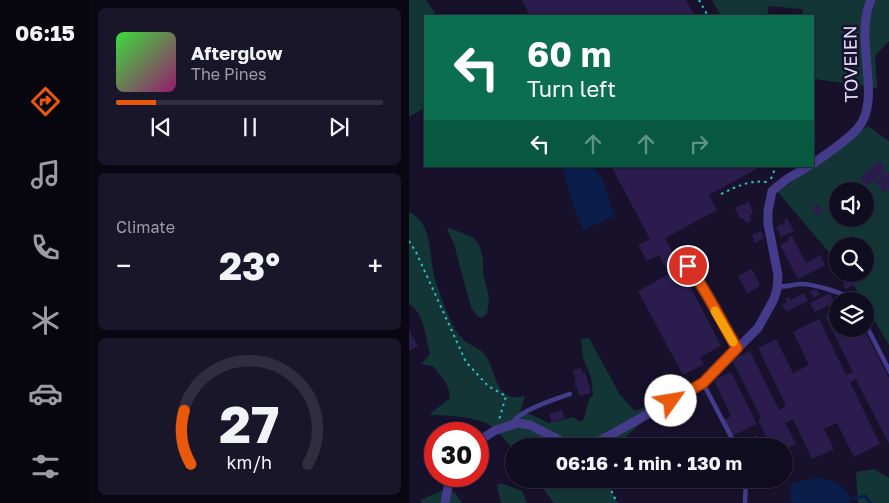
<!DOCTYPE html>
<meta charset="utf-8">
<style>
:root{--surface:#110d21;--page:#1a162a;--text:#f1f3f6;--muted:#9c9ca5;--line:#302d3f;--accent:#ea580c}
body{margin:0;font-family:"Golos Text",sans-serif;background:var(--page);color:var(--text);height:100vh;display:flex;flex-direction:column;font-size:19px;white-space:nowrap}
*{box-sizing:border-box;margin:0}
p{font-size:16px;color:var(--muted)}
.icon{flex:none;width:28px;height:28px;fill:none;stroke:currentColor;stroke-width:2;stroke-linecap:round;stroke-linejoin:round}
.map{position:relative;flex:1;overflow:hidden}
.details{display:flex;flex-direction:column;gap:8px;padding:8px;background:#090712;width:319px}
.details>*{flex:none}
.hud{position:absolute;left:15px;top:15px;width:390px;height:152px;border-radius:0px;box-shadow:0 1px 4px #0004,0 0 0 1px var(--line);background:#0b6e4f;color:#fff;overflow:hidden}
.fabs{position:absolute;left:420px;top:182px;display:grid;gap:10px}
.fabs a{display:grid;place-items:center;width:45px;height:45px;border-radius:50%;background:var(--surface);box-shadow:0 1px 4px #0004,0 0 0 1px var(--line);font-size:25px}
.speed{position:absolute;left:15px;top:422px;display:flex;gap:10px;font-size:25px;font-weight:700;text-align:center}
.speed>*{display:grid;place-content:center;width:65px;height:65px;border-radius:50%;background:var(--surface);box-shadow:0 1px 4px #0004,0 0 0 1px var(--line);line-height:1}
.speed .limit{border:8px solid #d22;background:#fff;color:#111}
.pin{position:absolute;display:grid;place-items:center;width:42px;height:42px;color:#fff;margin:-21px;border:2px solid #fff;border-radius:50%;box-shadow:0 1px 5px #0007}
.me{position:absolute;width:55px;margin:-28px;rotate:58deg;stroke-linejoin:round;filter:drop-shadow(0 0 4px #0008)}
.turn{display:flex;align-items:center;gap:18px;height:105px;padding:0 20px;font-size:22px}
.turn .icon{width:65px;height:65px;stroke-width:2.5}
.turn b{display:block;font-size:35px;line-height:42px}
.lanes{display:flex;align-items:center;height:48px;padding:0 20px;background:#0003;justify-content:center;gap:25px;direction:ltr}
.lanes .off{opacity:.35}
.big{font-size:38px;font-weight:700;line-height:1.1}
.details .card{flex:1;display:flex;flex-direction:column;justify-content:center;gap:8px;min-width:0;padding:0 18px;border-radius:8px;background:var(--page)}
.details .dial{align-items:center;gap:0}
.dial svg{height:130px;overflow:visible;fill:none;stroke:var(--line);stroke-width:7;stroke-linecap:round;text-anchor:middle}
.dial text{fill:var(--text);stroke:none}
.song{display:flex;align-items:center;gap:15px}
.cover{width:60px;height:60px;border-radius:8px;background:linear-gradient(135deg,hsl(120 70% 55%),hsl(320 70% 35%))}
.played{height:5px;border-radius:2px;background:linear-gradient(90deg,var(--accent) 15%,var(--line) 15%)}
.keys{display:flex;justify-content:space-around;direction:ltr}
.heat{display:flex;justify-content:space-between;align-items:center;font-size:28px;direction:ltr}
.trip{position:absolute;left:96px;top:438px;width:288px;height:50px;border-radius:25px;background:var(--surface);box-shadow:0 1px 4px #0004,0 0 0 1px var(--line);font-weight:700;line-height:50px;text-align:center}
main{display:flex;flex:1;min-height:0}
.menu{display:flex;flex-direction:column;width:90px;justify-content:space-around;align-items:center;background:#07050d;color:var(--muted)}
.menu .icon{width:35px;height:35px}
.menu .active{color:var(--accent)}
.menu b{font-size:22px;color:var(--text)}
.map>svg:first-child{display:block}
.green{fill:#143536;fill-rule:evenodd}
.water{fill:#0b1e4b}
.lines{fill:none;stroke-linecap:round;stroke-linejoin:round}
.stream{stroke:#0b1e4b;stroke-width:3}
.building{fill:#2a1d4d}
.path{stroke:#31bebe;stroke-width:2;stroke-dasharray:2.5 4;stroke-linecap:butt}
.lane{stroke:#443c8b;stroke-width:4.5}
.street{stroke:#443c8b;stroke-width:9}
.route-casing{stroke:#983908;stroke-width:12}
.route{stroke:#ea580c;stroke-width:9}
.slow{stroke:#f59e0b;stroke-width:9}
.labels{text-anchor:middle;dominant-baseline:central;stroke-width:5;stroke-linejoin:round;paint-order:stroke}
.street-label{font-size:18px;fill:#e2dcff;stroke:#17112c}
</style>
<main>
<nav class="menu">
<b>06:15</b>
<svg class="icon active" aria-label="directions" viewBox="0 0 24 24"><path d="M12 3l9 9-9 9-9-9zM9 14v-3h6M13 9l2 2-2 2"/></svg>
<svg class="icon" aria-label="music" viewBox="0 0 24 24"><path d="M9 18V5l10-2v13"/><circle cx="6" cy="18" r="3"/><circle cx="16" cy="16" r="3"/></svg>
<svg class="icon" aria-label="phone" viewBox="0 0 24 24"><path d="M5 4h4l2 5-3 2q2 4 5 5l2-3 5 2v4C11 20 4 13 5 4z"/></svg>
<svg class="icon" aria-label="climate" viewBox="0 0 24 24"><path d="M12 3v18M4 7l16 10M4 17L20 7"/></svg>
<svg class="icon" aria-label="car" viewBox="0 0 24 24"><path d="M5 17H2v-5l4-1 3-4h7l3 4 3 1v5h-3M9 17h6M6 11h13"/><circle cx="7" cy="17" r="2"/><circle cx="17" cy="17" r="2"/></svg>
<svg class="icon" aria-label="filters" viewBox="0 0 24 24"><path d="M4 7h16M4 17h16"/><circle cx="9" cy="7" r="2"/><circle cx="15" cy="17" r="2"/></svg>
</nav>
<section class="details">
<div class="card">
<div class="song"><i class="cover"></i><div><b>Afterglow</b><p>The Pines</p></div></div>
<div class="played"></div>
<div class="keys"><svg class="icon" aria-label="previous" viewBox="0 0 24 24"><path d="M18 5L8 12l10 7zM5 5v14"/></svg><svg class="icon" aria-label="pause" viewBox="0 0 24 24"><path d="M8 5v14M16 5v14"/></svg><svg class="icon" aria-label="next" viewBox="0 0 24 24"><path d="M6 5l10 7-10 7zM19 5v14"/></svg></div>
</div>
<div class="card"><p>Climate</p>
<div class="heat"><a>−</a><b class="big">23°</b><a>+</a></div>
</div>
<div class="card dial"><svg viewBox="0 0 100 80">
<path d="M14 69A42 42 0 1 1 86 69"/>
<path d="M14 69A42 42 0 0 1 10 36" stroke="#ea580c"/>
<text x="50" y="56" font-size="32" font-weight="700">27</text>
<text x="50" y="72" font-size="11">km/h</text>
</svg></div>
</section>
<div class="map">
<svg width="481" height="503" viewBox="0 0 481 503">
<rect width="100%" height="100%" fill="#17112c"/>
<g class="green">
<path d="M 0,0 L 17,0 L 28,16 L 16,16 L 16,108 L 0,117 Z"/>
<path d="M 303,0 L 480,0 L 480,41 L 466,56 L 468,88 L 406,79 L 404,64 L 404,16 L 395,16 L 393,9 L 360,6 L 358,16 L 312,16 Z"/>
<path d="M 459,126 L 480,141 L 480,345 L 456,305 L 456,301 L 454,301 L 438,274 L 456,274 L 456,246 L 429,246 L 429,263 L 369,192 ZM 429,191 L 456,191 L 456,219 L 429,219 Z"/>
<path d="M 0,212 C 25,224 19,255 26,279 C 31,294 42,328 53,338 C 59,345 72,348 77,356 C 88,373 86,404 116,396 L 111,412 L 123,415 L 140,423 L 164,417 L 171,422 L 175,419 L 180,399 L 184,395 L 182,377 L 174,358 L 172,339 L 180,338 L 211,395 L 226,411 L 245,403 L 249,416 C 231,418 220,437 206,446 L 105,446 L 105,451 C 97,441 89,430 77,423 C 64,417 37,415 22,415 L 22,413 L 40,399 C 43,386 31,376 24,366 L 12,364 L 21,354 C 17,339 15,312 0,304 Z"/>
<path d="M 41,228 L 65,238 L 71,247 L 74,259 L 74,274 L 80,297 L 78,314 L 73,318 L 68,316 L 62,307 L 45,244 L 38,229 Z"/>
<path d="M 465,469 L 480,478 L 480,503 L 449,503 L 447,472 Z"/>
<path d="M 127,479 L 198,479 L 208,503 L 145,503 Z"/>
<path d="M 92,483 L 113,491 L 118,503 L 92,503 L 88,485 Z"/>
<path d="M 32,491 L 45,492 L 53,503 L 12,503 L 12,500 Z"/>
</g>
<g class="water">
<path d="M 153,166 L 184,166 L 194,180 L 205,216 L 174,230 L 163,201 Z"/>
<path d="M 408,478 C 426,482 432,481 442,499 L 440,503 L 384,503 L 381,498 L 383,483 Z"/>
</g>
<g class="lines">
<path class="stream" d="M 442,499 L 456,496 L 462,503"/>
</g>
<g class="building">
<path d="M 113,0 L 277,0 L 286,16 L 121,16 Z"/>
<path d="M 404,131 L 405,131 L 406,138 L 407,138 L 406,150 L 404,150 Z"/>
<path d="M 471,161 L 476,168 L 474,172 L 476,174 L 481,171 L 481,189 L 475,193 L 466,182 L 471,178 L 469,177 L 458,186 L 451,177 Z"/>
<path d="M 202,166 L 353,166 L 300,195 L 308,210 L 256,238 L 312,346 L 291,357 L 295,364 L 274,375 L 229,291 L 260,274 L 250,255 L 238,261 L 229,245 L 241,239 Z"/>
<path d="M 340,202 L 344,213 L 341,215 L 342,221 L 337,223 L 334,218 L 331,219 L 326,208 Z"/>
<path d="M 409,204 L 414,212 L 407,216 L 403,208 Z"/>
<path d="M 378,218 L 385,231 L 372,237 L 367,227 L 376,222 L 375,220 Z"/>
<path d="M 352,231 L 355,238 L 346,243 L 343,235 Z"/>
<path d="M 383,236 L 397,263 L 411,255 L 416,265 L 389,279 L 371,245 L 380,240 L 379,238 Z"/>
<path d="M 343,269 L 351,286 L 338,293 L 329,276 Z"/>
<path d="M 444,278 L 447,284 L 436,289 L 434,283 Z"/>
<path d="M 407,289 L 411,294 L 405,298 L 401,292 Z"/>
<path d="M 395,293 L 399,301 L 377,312 L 373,304 L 378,302 L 376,299 L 380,297 L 381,300 Z"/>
<path d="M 421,293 L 426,302 L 406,312 L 401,303 Z"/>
<path d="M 429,309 L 429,329 L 455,329 L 481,380 L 481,446 L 447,379 L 441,382 L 471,444 L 445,457 L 428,423 L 415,429 L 425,449 L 403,459 L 384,419 L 376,423 L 387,444 L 375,450 L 375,446 L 362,446 L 349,420 L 352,418 L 323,360 L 341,351 L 370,410 L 377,406 L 349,348 L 367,339 L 384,373 L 400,365 L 384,332 L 410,319 L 437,375 L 444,372 L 416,316 Z"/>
<path d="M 0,330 L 9,346 L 0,351 Z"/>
<path d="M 172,368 L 174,373 L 176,372 L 182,393 L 170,396 L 168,386 L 166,387 L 165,383 L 167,383 L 164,370 Z"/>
<path d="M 322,372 L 348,424 L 323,436 L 315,420 L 322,416 L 305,380 Z"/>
<path d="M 153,410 L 155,418 L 142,422 L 140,414 Z"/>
<path d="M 348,435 L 353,444 L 346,446 L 342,438 Z"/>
</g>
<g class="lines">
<g class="path">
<path d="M 290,0 L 299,16"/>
<path d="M 362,179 L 367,166"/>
<path d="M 312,194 C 329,186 340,180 358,182"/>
<path d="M 0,241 L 7,252 L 57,362 L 79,386 L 97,396 L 90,420"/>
<path d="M 197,479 L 208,503"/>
</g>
<g class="lane">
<path d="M 279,266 C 298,291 312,321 328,348"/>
<path d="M 368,286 C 377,288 384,284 392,284 C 404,284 437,293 445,301"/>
<path d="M 456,323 L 481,372"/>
<path d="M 294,383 L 327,446"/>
<path d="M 103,423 C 111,410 146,399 161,394"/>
<path d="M 336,503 L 337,479"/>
</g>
<g class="street">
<path d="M 404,164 C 418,153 437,142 449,128 C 474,98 444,40 462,0"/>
<path d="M 69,441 L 87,430 L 109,423 L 121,425 L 158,444 L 170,445 L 189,442 L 294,383 L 349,328 L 365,299 L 368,289 L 369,275 L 359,224 L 359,211 L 363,191 L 378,179 L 400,166"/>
<path d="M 36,503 L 41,476"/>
</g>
</g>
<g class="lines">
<defs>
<path id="route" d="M 262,401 L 294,383 L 328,348 C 312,322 298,290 279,266"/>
</defs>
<use href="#route" class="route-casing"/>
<use href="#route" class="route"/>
<path class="slow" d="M 306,311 L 324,342"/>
</g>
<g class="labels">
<g class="street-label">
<text transform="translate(441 64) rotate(-91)">TOVEIEN</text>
</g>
</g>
</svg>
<div class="fabs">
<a><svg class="icon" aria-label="sound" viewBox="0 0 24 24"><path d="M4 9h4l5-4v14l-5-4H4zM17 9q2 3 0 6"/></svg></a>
<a><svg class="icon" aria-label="search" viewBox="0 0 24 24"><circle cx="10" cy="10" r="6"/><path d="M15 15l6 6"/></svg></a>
<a><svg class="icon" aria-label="layers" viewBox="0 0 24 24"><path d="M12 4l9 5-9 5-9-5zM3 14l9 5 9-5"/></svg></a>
</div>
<div class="speed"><div class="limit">30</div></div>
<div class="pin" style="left:279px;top:266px;background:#d93025"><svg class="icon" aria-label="arrive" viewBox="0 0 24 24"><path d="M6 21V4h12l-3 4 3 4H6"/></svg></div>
<svg class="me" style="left:262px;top:401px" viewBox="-20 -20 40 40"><circle r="19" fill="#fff"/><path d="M0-13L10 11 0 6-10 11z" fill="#ea580c"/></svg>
<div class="trip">06:16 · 1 min · 130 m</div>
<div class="hud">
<div class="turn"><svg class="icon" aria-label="left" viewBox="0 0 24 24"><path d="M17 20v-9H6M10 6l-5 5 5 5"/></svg><div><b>60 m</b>Turn left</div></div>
<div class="lanes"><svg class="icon" aria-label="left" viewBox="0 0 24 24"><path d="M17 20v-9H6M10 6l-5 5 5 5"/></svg><svg class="icon off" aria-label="ahead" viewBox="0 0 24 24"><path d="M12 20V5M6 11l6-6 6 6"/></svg><svg class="icon off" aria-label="ahead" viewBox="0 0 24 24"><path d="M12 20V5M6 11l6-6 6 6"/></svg><svg class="icon off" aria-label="right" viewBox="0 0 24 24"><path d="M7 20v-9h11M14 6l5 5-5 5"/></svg></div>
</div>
</div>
</main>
